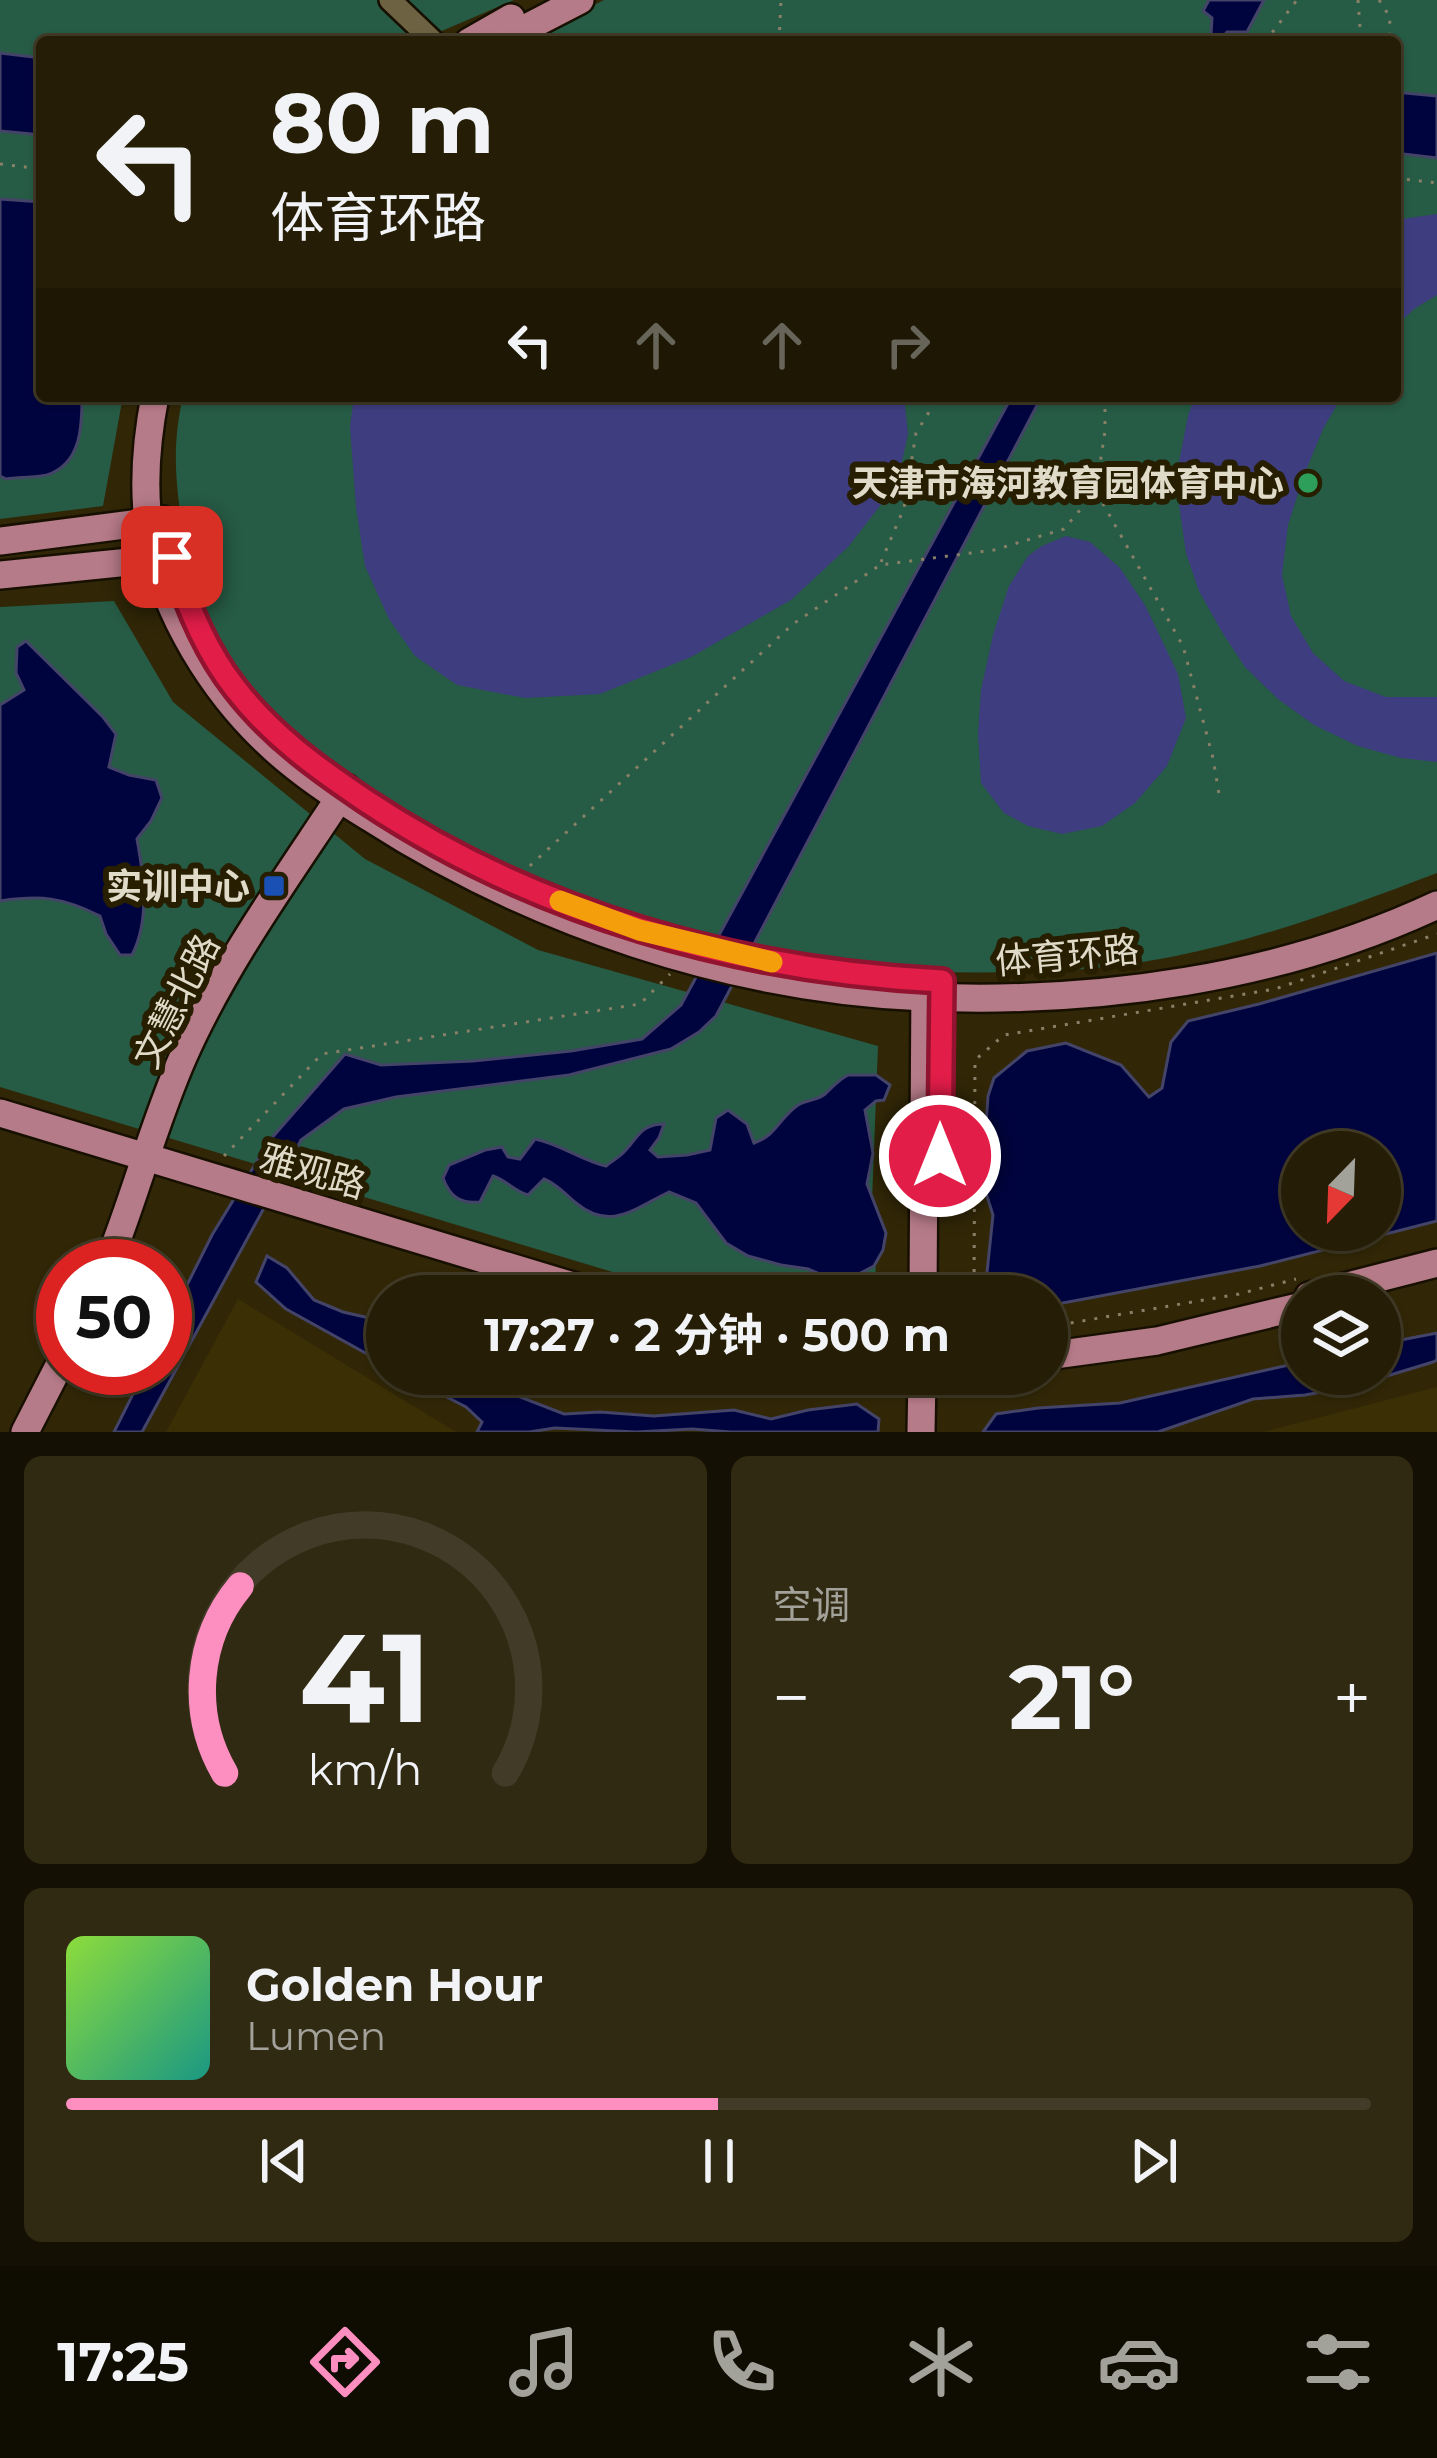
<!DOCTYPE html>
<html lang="zh">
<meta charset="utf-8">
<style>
:root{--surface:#251d05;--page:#312a13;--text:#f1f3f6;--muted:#a3a29a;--line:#423b27;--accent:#fd8ec0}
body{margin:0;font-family:Montserrat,"Noto Sans SC",sans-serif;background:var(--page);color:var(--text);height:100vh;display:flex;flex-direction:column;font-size:45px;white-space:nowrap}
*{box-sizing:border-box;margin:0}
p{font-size:39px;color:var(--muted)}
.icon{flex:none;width:66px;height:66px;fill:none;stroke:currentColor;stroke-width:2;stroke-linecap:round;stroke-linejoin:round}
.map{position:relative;height:1432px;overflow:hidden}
.sheet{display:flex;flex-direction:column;gap:24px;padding:24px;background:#141003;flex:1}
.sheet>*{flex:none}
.banner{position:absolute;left:36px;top:36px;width:1365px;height:366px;border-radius:12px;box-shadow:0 3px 9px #0004,0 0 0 3px var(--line);background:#251d05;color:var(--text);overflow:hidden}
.needle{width:78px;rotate:203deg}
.fabs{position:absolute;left:1281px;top:1131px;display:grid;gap:24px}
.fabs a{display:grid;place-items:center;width:120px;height:120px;border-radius:50%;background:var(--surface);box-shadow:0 3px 9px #0004,0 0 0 3px var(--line);font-size:60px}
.speed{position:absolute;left:36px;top:1239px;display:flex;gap:24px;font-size:60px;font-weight:700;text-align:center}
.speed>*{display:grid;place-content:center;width:156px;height:156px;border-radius:50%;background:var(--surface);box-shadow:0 3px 9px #0004,0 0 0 3px var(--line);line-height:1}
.speed .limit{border:18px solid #d22;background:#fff;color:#111}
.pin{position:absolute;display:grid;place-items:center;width:102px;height:102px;color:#fff;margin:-51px;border-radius:24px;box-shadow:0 6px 18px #0006}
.me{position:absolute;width:132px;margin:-66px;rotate:0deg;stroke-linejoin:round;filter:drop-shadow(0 0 9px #0008)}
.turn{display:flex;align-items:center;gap:42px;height:252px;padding:0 36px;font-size:54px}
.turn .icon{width:156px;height:156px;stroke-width:2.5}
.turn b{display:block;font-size:84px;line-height:102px}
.lanes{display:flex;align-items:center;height:114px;padding:0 36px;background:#0003;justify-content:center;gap:60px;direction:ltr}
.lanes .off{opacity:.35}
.big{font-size:90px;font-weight:700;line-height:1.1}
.sheet .card{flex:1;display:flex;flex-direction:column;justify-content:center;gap:18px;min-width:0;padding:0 42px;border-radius:18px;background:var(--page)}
.sheet .dial{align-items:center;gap:0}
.dial svg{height:312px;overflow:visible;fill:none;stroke:var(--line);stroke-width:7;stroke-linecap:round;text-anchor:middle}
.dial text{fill:var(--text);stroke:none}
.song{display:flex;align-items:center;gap:36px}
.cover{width:144px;height:144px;border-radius:18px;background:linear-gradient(135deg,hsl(90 70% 55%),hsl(170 70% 35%))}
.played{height:12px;border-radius:6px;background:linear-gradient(90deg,var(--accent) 50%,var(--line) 50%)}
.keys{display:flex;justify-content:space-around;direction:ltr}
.heat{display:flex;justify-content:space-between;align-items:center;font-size:66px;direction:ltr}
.sheet .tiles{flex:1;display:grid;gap:24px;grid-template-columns:1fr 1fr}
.card:last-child{grid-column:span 2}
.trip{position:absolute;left:366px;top:1275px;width:702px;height:120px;border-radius:60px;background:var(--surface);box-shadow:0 3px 9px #0004,0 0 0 3px var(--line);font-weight:700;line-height:120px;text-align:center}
.menu{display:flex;height:192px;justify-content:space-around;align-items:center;background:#0f0c02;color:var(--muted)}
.menu .icon{width:84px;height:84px}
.menu .selected{color:var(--accent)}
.menu b{font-size:54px;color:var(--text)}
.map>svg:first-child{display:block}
.built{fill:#3b2f05}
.green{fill:#265b45}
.water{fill:#00043e;stroke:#434468;stroke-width:3;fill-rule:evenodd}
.building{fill:#3e3d7f}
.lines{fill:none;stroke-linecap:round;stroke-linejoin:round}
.minor-casing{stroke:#171000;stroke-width:26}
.major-casing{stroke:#171000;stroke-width:32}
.path{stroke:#888067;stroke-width:3;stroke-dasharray:3 9;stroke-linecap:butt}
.minor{stroke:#6d6342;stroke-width:21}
.major{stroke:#b67b88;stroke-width:27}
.route-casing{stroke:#92132f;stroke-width:30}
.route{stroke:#e11d48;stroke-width:21}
.slow{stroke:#f59e0b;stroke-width:21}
.leisure-dot{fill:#2e9e5b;stroke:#271e00;stroke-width:4.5}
.transit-dot{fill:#1a4fb4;stroke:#271e00;stroke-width:4.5}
.labels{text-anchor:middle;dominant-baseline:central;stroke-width:12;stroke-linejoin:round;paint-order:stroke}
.poi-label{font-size:36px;font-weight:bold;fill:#e0dac9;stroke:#271e00;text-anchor:end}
.street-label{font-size:36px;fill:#e0dac9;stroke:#271e00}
</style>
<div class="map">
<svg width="1437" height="1432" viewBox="0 0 1437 1432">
<rect width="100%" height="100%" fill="#312707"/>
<g class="built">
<path d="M 238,1299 L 456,1432 L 166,1432 Z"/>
<path d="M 1437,1387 L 1437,1432 L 1263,1432 Z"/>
</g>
<g class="green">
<path d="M 0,0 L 514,0 L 416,42 L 42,42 L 42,396 L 123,396 L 103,506 L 0,519 Z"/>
<path d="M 604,0 L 1437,0 L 1437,873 C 1319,918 1198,963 1070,970 C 972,975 869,974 772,953 C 740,946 708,936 676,927 C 636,916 593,906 555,890 C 511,871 467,848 425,826 C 361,791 299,752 252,695 C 214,648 192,590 183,531 C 175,481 172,445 183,396 L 1395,396 L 1395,42 L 521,42 Z"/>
<path d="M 114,601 L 173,702 L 365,859 L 538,950 L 878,1046 L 872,1201 L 877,1296 L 692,1296 L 0,1087 L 0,607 Z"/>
</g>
<g class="water">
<path d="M 1209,0 L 1264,0 L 1247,32 L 1227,32 L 1221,39 L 1211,35 L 1212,18 L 1203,11 Z"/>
<path d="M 0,53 L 42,58 L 42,135 L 0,131 Z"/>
<path d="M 1395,92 L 1437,96 L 1437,158 L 1395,153 Z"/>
<path d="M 0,199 L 42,202 L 42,396 L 82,398 C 82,427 81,464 47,475 C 34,478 18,477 6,479 L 0,476 Z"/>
<path d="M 1012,396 L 1042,396 L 716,1016 L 699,1032 L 671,1049 L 569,1075 L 396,1097 L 344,1109 L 301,1140 L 142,1432 L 114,1432 L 146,1368 L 165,1368 L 165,1329 L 212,1235 L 270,1140 L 345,1054 L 381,1065 L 473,1061 L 571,1051 L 642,1039 L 681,1005 Z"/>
<path d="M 26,641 L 103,717 L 116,734 L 109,767 L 129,775 L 156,780 L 162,798 L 151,821 L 137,839 C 144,877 150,920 132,955 L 120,955 L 106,934 L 100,916 C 62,897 41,895 0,901 L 0,705 L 24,690 L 16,673 L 17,647 Z"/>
<path d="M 1437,953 L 1437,1221 L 1260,1266 L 1047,1306 L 1047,1296 L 1000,1296 L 986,1282 L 993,1215 L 982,1181 L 988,1096 L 994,1078 L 1027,1051 L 1066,1043 L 1121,1065 L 1149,1097 L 1162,1088 L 1171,1042 L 1188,1021 L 1259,1004 ZM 1380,1152 L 1380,1230 L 1302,1230 L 1302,1152 Z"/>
<path d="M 848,1075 L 876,1075 L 890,1085 L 884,1100 L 876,1101 L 865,1110 L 873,1153 L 867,1184 L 886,1233 L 883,1250 L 874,1266 L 853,1277 L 836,1281 L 808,1269 L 781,1265 L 748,1256 L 726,1243 L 696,1203 L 669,1192 C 635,1208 611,1232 576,1203 C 565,1194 557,1184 544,1179 L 528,1195 C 514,1191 506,1180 493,1176 L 480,1202 C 460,1204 450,1197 443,1178 L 449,1165 L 485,1150 L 502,1147 L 508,1157 L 520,1159 L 535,1139 C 560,1144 581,1160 606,1166 C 612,1161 618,1158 623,1153 C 638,1138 640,1124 664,1124 L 659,1138 L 650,1150 L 658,1157 L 687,1155 L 710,1150 L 716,1118 L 728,1110 L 747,1124 L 754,1143 C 777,1135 779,1118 798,1105 C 806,1100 818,1100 825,1094 C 834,1086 837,1081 848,1075 Z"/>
<path d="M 267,1256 L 287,1268 L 314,1300 L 343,1312 L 387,1322 L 387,1365 L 286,1309 L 256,1282 Z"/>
<path d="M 1437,1333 L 1437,1360 L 1433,1362 L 1354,1386 L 1305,1395 L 1253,1399 L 1158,1432 L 983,1432 L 996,1414 L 1038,1408 L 1120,1403 L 1302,1362 L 1302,1374 L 1380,1374 L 1380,1344 Z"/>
<path d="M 402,1374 L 479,1374 L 520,1397 L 564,1414 L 600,1412 L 654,1416 L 734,1410 L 771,1419 L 808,1410 L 857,1404 L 879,1419 L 878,1432 L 731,1432 L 692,1429 L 636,1432 L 555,1428 L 529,1432 L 477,1432 L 482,1422 L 466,1407 Z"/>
</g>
<g class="building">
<path d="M 1437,214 L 1437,295 L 1414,309 L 1395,327 L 1395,220 Z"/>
<path d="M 354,396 L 904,396 L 908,434 L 897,484 L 848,547 L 791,600 L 691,657 L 600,694 L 525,698 L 457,685 L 415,656 L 389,619 L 365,566 L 356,507 L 350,427 Z"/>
<path d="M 1195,396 L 1342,396 L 1323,429 L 1304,475 L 1288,525 L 1282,575 L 1291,616 L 1313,653 L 1344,681 L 1386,697 L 1437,697 L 1437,762 L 1401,758 L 1358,746 L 1314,725 L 1278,699 L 1245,667 L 1222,632 L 1199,591 L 1186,553 L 1179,505 L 1179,462 L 1188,416 Z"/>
<path d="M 1066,536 L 1090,542 L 1120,568 L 1145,605 L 1178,674 L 1186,718 L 1167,766 L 1135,803 L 1102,826 L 1062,834 L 1028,826 L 1004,813 L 981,783 L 978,734 L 981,690 L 993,635 L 1009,586 L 1028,556 L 1042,546 Z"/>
</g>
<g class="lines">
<defs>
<path id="minor" d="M 390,0 L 434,42"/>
<g id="major">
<path d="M 469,42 L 511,18"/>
<path d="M 499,42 L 580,0"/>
<path d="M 155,396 C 146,442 142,494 151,540 C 165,614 213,691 267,742 C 297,771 333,795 369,817 C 532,922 730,989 924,997 C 1096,1004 1279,979 1437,905"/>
<path d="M 0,541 L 163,520"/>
<path d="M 0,575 L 169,558"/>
<path d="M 0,1113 L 606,1296"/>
<path d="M 107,1266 C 135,1197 153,1125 183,1057 C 225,962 289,875 346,788"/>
<path d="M 923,1296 L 925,982"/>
<path d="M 1309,1296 L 1437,1263"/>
<path d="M 1047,1356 L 1157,1341 L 1302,1306"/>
<path d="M 25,1432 L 63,1358"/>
<path d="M 921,1432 L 922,1374"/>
</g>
</defs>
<use href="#minor" class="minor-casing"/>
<use href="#major" class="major-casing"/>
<g class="path">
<path d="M 1358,0 L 1361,42"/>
<path d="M 1379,0 L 1390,17 L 1389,42"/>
<path d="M 779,42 L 781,0"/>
<path d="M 1265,42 L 1297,0"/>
<path d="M 0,164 L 42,169"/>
<path d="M 1395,178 L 1437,183"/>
<path d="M 1097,493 L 1183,646 L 1213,758 L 1220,800"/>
<path d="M 881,562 L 904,508 L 916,433 L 939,396"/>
<path d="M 521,874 L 793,624 L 880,565 L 994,550 L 1064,529 L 1096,491 L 1105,431 L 1105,396"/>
<path d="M 224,1156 L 322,1054 L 640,1004 L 670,974"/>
<path d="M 974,1296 L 975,1060 L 1004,1035 L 1275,989 L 1437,934"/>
<path d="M 1047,1327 L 1239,1294 L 1296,1279"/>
</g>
<use href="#minor" class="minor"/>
<use href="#major" class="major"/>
</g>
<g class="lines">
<defs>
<path id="route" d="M 172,557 C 186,603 205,650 235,688 C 271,735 317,768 366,801 C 536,914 739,971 942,981 L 940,1156"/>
</defs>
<use href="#route" class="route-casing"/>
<use href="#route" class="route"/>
<path class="slow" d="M 560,901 L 639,930 L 772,962"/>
</g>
<circle class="leisure-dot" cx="1308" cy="483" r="12"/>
<rect class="transit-dot" x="262" y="874" width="24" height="24" rx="6"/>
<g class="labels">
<g class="poi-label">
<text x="1284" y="483">天津市海河教育园体育中心</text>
<text x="250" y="886">实训中心</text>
</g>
<g class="street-label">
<text transform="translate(1067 955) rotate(-5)">体育环路</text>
<text transform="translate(176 1001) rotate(-63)">文慧北路</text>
<text transform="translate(313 1171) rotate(16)">雅观路</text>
</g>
</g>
</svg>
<div class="fabs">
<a><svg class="needle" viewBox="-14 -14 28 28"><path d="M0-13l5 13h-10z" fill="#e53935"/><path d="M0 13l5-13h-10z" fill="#a3a29a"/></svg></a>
<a><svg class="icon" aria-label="layers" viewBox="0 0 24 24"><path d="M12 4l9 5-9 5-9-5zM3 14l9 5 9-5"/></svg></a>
</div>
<div class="speed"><div class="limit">50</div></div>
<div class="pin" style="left:172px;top:557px;background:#d93025"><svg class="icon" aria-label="arrive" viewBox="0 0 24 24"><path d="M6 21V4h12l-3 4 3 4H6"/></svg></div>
<svg class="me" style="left:940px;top:1156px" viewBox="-20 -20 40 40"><circle r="17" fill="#e11d48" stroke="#fff" stroke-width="3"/><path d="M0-11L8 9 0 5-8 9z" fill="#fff"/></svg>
<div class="trip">17:27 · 2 分钟 · 500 m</div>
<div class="banner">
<div class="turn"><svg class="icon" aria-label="left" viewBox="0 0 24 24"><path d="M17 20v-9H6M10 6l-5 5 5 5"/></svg><div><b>80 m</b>体育环路</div></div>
<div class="lanes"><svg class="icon" aria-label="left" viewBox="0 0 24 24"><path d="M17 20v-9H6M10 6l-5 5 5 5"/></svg><svg class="icon off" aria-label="ahead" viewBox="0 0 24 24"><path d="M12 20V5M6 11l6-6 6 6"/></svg><svg class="icon off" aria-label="ahead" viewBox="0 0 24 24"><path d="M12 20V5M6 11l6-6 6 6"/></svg><svg class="icon off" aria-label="right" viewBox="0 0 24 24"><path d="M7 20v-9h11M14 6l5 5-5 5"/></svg></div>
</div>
</div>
<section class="sheet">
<div class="tiles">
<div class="card dial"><svg viewBox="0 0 100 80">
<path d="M14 69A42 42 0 1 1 86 69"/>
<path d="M14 69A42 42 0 0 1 18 21" stroke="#fd8ec0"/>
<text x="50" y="56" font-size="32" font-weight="700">41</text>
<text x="50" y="72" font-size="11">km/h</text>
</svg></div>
<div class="card"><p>空调</p>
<div class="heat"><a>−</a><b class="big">21°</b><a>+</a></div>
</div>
<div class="card">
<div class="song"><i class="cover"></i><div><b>Golden Hour</b><p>Lumen</p></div></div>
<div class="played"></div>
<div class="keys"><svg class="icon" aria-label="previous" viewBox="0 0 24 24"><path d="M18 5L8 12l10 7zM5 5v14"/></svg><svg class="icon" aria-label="pause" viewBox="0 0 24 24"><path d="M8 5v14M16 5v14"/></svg><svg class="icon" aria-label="next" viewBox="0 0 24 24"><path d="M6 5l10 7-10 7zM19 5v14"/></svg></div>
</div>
</div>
</section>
<nav class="menu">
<b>17:25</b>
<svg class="icon selected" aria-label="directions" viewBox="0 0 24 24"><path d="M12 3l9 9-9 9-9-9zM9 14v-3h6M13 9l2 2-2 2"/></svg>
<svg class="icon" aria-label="music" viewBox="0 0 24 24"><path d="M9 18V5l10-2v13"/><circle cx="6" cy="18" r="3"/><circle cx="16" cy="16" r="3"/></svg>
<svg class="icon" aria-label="phone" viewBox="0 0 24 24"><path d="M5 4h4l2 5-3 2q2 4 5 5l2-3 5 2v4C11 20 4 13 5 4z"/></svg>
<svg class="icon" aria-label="climate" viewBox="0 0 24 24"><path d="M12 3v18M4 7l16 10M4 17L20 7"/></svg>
<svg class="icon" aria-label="car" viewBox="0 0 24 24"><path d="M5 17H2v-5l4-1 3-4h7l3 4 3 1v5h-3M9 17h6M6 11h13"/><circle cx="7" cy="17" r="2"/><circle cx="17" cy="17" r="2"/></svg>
<svg class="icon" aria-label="filters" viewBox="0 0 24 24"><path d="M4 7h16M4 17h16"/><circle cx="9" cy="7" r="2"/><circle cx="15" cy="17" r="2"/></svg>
</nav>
